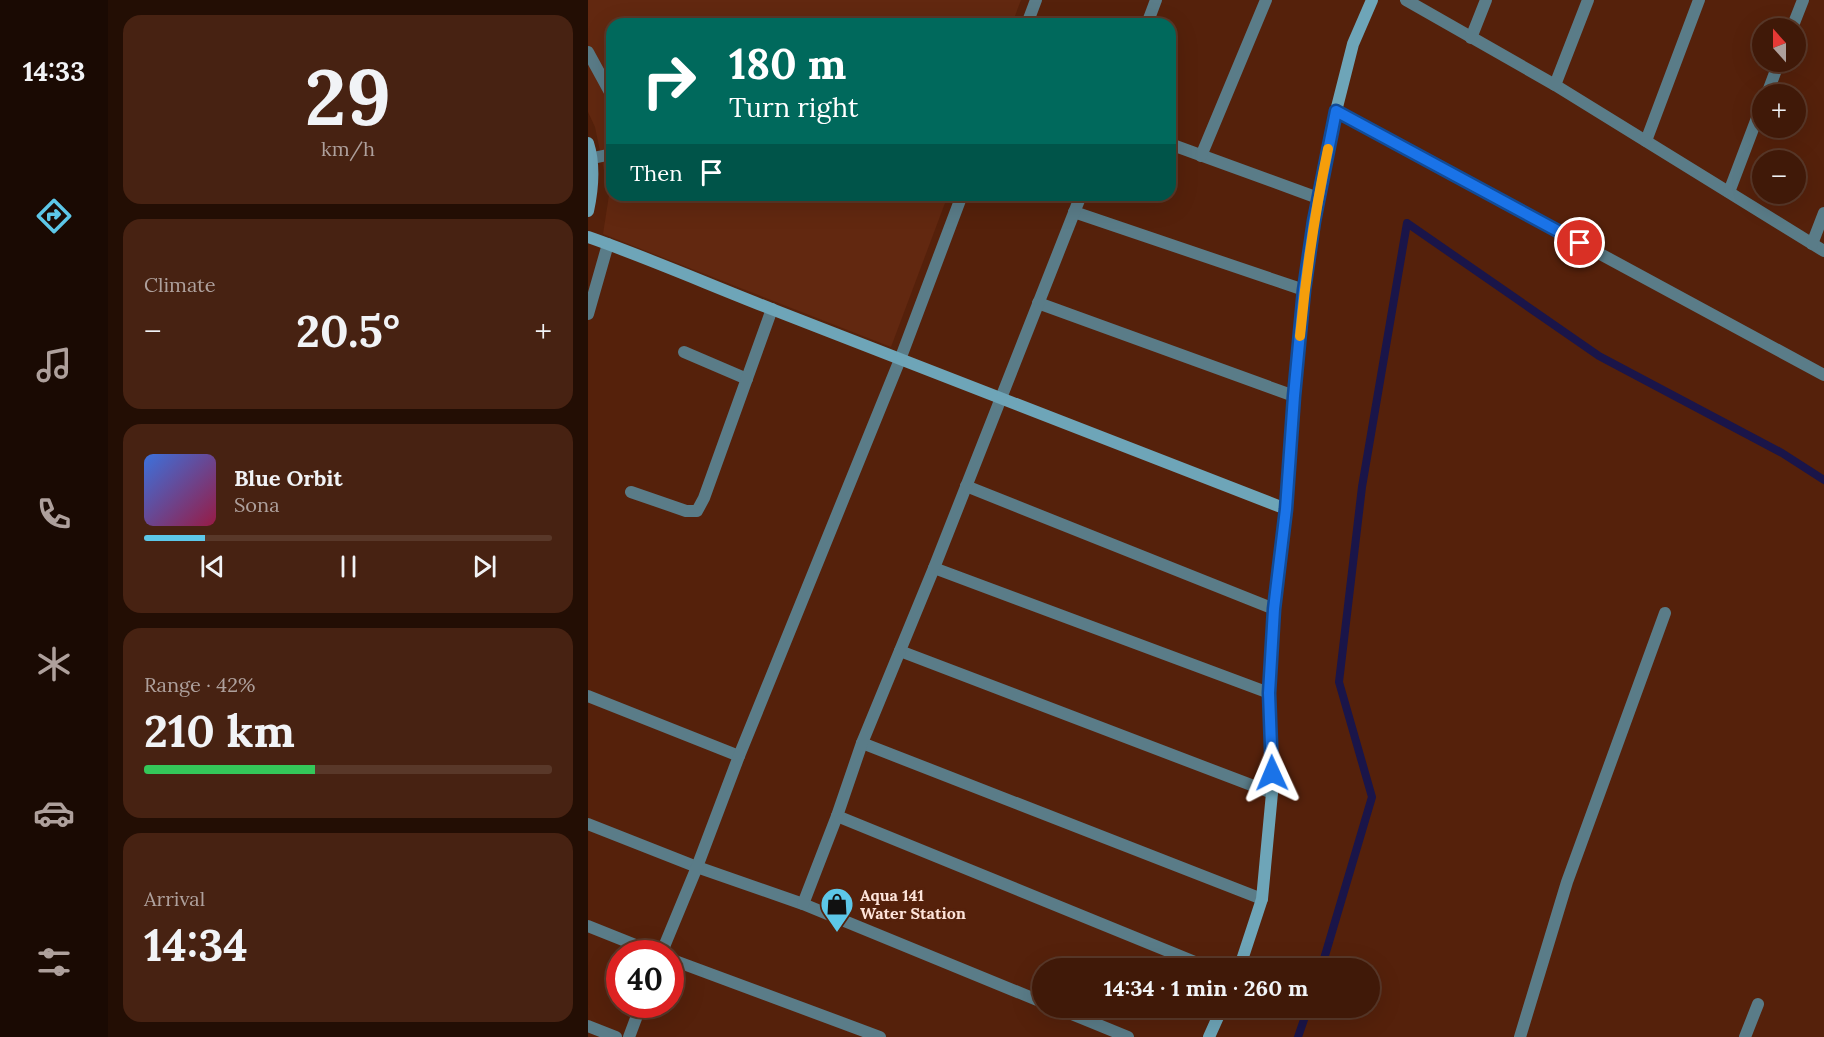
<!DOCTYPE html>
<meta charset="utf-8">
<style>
:root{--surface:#401908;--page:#472212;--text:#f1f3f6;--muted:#aea09c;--line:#593829;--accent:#5dc7e8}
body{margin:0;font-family:Lora,serif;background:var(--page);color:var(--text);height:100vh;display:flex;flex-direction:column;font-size:22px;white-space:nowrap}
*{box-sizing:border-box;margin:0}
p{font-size:20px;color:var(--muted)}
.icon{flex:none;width:33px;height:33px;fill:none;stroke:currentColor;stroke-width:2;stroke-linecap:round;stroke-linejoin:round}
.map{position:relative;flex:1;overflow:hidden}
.panel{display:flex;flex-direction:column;gap:15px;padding:15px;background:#230e04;width:480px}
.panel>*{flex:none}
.top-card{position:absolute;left:18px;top:18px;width:570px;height:183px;border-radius:18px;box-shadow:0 6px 24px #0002,0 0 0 2px var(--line);background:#00695c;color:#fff;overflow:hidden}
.needle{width:39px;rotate:339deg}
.controls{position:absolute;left:1164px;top:18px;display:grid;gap:12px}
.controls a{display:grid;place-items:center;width:54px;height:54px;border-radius:50%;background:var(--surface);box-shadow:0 6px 24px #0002,0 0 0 2px var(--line);font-size:30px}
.speed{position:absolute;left:18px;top:940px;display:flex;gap:12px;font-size:30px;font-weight:700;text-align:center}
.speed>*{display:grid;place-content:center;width:78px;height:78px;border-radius:50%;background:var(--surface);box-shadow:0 6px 24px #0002,0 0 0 2px var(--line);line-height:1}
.speed .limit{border:9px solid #d22;background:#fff;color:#111}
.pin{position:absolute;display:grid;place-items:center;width:51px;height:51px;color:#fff;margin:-26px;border:3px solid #fff;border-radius:50%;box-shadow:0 2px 6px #0007}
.me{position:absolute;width:66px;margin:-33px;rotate:359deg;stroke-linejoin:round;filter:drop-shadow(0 0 4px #0008)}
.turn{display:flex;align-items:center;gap:21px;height:126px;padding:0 24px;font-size:27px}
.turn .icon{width:78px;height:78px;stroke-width:2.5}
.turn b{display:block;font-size:42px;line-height:51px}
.then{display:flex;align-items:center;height:57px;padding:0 24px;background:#0003;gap:12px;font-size:22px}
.big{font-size:45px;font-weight:700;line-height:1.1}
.panel .tile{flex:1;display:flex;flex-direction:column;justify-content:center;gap:9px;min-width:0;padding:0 21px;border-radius:18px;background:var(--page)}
.panel .dial{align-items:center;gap:0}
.dial b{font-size:78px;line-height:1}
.song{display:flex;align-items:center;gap:18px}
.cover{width:72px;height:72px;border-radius:9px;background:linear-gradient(135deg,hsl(220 70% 55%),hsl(340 70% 35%))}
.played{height:6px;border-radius:3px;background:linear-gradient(90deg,var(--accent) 15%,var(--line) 15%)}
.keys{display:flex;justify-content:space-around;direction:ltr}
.heat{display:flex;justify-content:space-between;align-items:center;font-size:33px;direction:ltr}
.charge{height:9px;border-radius:4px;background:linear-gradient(90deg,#34c759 42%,var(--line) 0)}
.trip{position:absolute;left:444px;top:958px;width:348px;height:60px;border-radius:30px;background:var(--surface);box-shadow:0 6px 24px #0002,0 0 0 2px var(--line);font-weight:700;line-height:60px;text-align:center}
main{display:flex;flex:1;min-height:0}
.dock{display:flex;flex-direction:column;width:108px;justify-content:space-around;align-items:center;background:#1a0a03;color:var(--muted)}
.dock .icon{width:42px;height:42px}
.dock .active{color:var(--accent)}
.dock b{font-size:27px;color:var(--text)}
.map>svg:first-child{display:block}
.built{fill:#622810}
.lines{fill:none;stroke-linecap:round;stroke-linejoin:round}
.stream{stroke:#1a1549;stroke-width:8}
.lane{stroke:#5a7c88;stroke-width:12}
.street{stroke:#5a7c88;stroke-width:12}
.secondary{stroke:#6ea5b8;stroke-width:12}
.route-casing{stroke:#114b97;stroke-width:15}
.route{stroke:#1a73e8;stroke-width:10}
.slow{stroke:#f59e0b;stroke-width:10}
.labels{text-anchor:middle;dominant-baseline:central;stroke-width:6;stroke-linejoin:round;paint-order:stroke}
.poi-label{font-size:16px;font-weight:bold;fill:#fee4da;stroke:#55210b;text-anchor:start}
</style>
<main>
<nav class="dock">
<b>14:33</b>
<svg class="icon active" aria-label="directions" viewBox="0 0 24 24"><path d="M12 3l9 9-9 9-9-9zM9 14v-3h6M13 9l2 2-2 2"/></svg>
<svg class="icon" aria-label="music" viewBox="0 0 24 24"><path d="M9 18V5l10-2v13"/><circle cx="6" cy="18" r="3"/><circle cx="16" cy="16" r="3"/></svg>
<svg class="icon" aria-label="phone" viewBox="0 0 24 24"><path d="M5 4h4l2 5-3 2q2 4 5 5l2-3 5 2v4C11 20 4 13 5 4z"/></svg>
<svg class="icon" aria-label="climate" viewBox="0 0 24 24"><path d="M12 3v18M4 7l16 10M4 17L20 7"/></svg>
<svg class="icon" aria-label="car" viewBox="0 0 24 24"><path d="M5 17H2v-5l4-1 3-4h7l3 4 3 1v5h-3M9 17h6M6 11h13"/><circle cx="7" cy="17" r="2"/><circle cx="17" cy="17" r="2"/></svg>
<svg class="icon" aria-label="filters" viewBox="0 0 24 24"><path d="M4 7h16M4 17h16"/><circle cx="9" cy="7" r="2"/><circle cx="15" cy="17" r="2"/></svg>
</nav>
<section class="panel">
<div class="tile dial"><b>29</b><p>km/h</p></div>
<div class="tile"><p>Climate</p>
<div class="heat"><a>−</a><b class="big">20.5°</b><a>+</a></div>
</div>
<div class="tile">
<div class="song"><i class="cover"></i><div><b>Blue Orbit</b><p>Sona</p></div></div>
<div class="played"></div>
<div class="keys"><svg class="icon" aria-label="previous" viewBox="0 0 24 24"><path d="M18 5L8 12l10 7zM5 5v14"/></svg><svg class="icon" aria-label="pause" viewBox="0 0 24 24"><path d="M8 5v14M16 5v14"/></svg><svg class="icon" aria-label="next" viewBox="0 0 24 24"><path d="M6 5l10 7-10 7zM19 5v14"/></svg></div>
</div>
<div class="tile"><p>Range · 42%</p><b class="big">210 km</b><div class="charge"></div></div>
<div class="tile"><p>Arrival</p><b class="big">14:34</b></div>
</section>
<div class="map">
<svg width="1236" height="1037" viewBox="0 0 1236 1037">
<rect width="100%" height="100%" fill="#55210b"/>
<path class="built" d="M 0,0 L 433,0 L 424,24 L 24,24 L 24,195 L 360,195 L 303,347 L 15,234 L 21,195 L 7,127 L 0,112 Z"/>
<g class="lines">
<g class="stream">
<path d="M 733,969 L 784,797 L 751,682 L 774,487 L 819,223 L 1011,356 L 1194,453 L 1236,480"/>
<path d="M 710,1037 L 720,1008"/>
</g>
<g class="lane">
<path d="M 0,52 L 24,96"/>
<path d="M 5,158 L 24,154"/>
</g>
<g class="street">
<path d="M 818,0 L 967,85 L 1236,251"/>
<path d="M 439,24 L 448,0"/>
<path d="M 559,24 L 568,0"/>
<path d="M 1204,28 L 1215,0"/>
<path d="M 883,38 L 898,0"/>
<path d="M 967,85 L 1000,0"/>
<path d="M 1179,94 L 1191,62"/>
<path d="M 748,111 L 1236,375"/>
<path d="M 1058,141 L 1111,0"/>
<path d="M 582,144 L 730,198"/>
<path d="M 613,156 L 678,0"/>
<path d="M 1141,192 L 1174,105"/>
<path d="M 486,212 L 716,290"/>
<path d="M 1224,244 L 1236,213"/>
<path d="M 450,303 L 706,396"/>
<path d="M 0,314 L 20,244"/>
<path d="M 96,352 L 159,379"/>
<path d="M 378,486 L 686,609"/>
<path d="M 43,492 L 98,511 L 109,511 L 116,498 L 184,309"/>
<path d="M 346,568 L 681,693"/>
<path d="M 312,651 L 684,793"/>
<path d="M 0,696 L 151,756"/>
<path d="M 274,743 L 674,899"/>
<path d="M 249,816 L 624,969"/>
<path d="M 0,824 L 109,867 L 215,904 L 454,1002"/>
<path d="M 215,904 L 249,816 L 274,743 L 346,568 L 493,195"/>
<path d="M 0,926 L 70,954"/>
<path d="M 73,954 L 109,867 L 151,756 L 313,357 L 374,195"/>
<path d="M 82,959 L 292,1037"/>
<path d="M 469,1008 L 540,1037"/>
<path d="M 0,1026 L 28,1037"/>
<path d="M 41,1037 L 53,1005"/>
<path d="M 932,1037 L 979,882 L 1077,613"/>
<path d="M 1157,1037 L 1170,1004"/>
</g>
<g class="secondary">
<path d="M 0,143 C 7,165 5,188 0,211"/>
<path d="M 0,237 C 63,259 124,286 186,310 C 357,375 527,443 698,509"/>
<path d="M 651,969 L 674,899 L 684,793 L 681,693 L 686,609 L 698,509 L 706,396 L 716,290 L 730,198 L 748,111 L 765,44 L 784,0"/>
<path d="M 621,1037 L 634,1008"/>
</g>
</g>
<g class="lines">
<defs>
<path id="route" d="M 684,773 L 681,693 L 686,609 L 698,509 L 706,396 L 716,290 L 726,221 L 748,111 L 992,243"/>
</defs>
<use href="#route" class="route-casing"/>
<use href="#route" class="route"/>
<path class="slow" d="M 712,336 C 718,273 727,211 740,149"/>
</g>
<defs>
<symbol id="shop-pin" viewBox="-11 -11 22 30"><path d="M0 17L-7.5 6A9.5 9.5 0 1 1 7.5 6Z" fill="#5dc7e8" stroke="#55210b"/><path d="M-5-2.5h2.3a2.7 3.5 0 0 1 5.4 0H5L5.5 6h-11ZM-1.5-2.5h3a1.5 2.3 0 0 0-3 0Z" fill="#111"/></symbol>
</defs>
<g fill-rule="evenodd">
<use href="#shop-pin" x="230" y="885" width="38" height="52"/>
</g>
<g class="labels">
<g class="poi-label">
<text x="272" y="895">Aqua 141<tspan x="272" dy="18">Water Station</tspan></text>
</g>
</g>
</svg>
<div class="controls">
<a><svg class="needle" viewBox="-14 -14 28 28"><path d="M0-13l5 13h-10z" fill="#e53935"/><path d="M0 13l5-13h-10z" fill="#aea09c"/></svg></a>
<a>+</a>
<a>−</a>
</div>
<div class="speed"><div class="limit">40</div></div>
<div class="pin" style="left:992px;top:243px;background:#d93025"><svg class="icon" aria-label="arrive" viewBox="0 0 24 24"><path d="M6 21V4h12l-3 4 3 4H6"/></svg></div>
<svg class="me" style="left:684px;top:773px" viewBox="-20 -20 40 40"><path d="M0-17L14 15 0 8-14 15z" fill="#1a73e8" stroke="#fff" stroke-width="4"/></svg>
<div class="trip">14:34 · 1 min · 260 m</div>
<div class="top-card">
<div class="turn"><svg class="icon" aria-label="right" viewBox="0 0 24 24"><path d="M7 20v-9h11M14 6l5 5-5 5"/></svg><div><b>180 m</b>Turn right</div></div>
<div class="then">Then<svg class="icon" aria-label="arrive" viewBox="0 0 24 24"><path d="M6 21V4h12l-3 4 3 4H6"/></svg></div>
</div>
</div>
</main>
